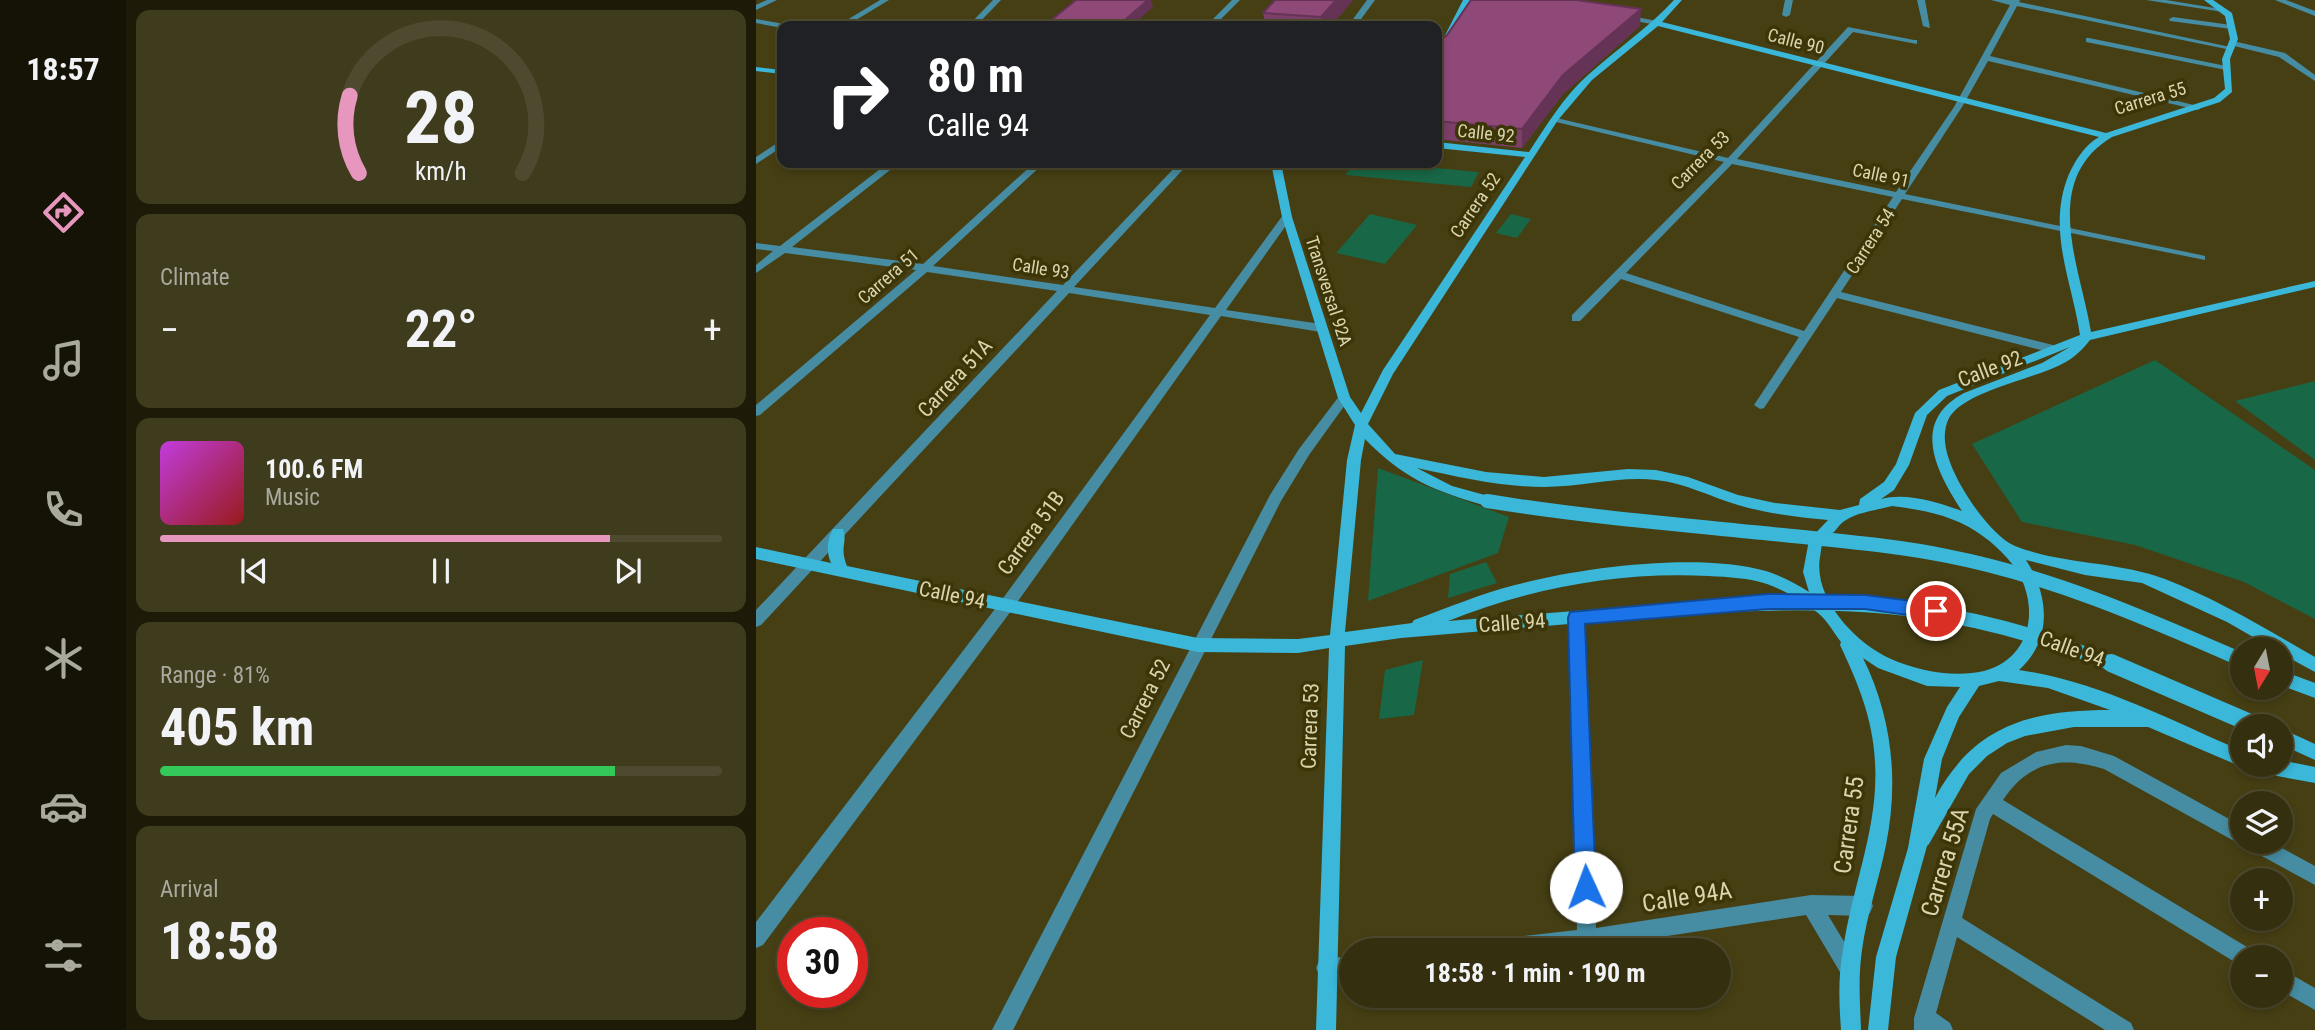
<!DOCTYPE html>
<meta charset="utf-8">
<style>
:root{--surface:#342f0f;--page:#3f3b1d;--text:#f1f3f6;--muted:#a9a99e;--line:#4e4a2f;--accent:#e797bd}
body{margin:0;font-family:"Roboto Condensed",sans-serif;background:var(--page);color:var(--text);height:100vh;display:flex;flex-direction:column;font-size:26px;white-space:nowrap}
*{box-sizing:border-box;margin:0}
p{font-size:23px;color:var(--muted)}
.icon{flex:none;width:38px;height:38px;fill:none;stroke:currentColor;stroke-width:2;stroke-linecap:round;stroke-linejoin:round}
.map{position:relative;flex:1;overflow:hidden}
.sheet{display:flex;flex-direction:column;gap:10px;padding:10px;background:#1d1a08;width:630px}
.sheet>*{flex:none}
.guide{position:absolute;left:21px;top:21px;width:665px;height:147px;border-radius:14px;box-shadow:0 4px 10px #0003,0 0 0 2px var(--line);background:#202124;color:#fff;overflow:hidden}
.needle{width:46px;rotate:190deg}
.fabs{position:absolute;left:1474px;top:637px;display:grid;gap:14px}
.fabs a{display:grid;place-items:center;width:63px;height:63px;border-radius:50%;background:var(--surface);box-shadow:0 4px 10px #0003,0 0 0 2px var(--line);font-size:35px}
.speed{position:absolute;left:21px;top:917px;display:flex;gap:14px;font-size:35px;font-weight:700;text-align:center}
.speed>*{display:grid;place-content:center;width:91px;height:91px;border-radius:50%;background:var(--surface);box-shadow:0 4px 10px #0003,0 0 0 2px var(--line);line-height:1}
.speed .limit{border:10px solid #d22;background:#fff;color:#111}
.pin{position:absolute;display:grid;place-items:center;width:60px;height:60px;color:#fff;margin:-30px;border:4px solid #fff;border-radius:50%;box-shadow:0 2px 7px #0007}
.me{position:absolute;width:77px;margin:-38px;rotate:358deg;stroke-linejoin:round;filter:drop-shadow(0 0 5px #0008)}
.turn{display:flex;align-items:center;gap:24px;height:147px;padding:0 35px;font-size:32px}
.turn .icon{width:91px;height:91px;stroke-width:2.5}
.turn b{display:block;font-size:49px;line-height:60px}
.big{font-size:52px;font-weight:700;line-height:1.1}
.sheet .widget{flex:1;display:flex;flex-direction:column;justify-content:center;gap:10px;min-width:0;padding:0 24px;border-radius:14px;background:var(--page)}
.sheet .dial{align-items:center;gap:0}
.dial svg{height:182px;overflow:visible;fill:none;stroke:var(--line);stroke-width:7;stroke-linecap:round;text-anchor:middle}
.dial text{fill:var(--text);stroke:none}
.song{display:flex;align-items:center;gap:21px}
.cover{width:84px;height:84px;border-radius:10px;background:linear-gradient(135deg,hsl(290 70% 55%),hsl(0 70% 35%))}
.played{height:7px;border-radius:4px;background:linear-gradient(90deg,var(--accent) 80%,var(--line) 80%)}
.keys{display:flex;justify-content:space-around;direction:ltr}
.heat{display:flex;justify-content:space-between;align-items:center;font-size:38px;direction:ltr}
.charge{height:10px;border-radius:5px;background:linear-gradient(90deg,#34c759 81%,var(--line) 0)}
.trip{position:absolute;left:583px;top:938px;width:392px;height:70px;border-radius:35px;background:var(--surface);box-shadow:0 4px 10px #0003,0 0 0 2px var(--line);font-weight:700;line-height:70px;text-align:center}
main{display:flex;flex:1;min-height:0}
.tabs{display:flex;flex-direction:column;width:126px;justify-content:space-around;align-items:center;background:#151306;color:var(--muted)}
.tabs .icon{width:49px;height:49px}
.tabs .on{color:var(--accent)}
.tabs b{font-size:32px;color:var(--text)}
.map>svg:first-child{display:block}
.green{fill:#186746}
.lines{fill:none;stroke-linecap:round;stroke-linejoin:round}
.street{fill:#468ca2;fill-rule:evenodd}
.secondary{fill:#3ab7d9;fill-rule:evenodd}
.secondary-bridge-far1{stroke:#3ab7d9;stroke-width:14}
.secondary-bridge{stroke:#3ab7d9;stroke-width:18}
.wall{fill:#7b3f68}
.shaded-wall{fill:#643355}
.building{fill:#8f4979;stroke:#643355;stroke-width:2}
.route{fill:#1a73e8;stroke:#114b97;stroke-width:2}
.labels{text-anchor:middle;dominant-baseline:central;stroke-width:7;stroke-linejoin:round;paint-order:stroke}
.far-street-label{font-size:18px;fill:#dad4ae;stroke:#3c3507}
.street-label{font-size:21px;fill:#dad4ae;stroke:#3c3507}
.near-street-label{font-size:24px;fill:#dad4ae;stroke:#3c3507}
</style>
<main>
<nav class="tabs">
<b>18:57</b>
<svg class="icon on" aria-label="directions" viewBox="0 0 24 24"><path d="M12 3l9 9-9 9-9-9zM9 14v-3h6M13 9l2 2-2 2"/></svg>
<svg class="icon" aria-label="music" viewBox="0 0 24 24"><path d="M9 18V5l10-2v13"/><circle cx="6" cy="18" r="3"/><circle cx="16" cy="16" r="3"/></svg>
<svg class="icon" aria-label="phone" viewBox="0 0 24 24"><path d="M5 4h4l2 5-3 2q2 4 5 5l2-3 5 2v4C11 20 4 13 5 4z"/></svg>
<svg class="icon" aria-label="climate" viewBox="0 0 24 24"><path d="M12 3v18M4 7l16 10M4 17L20 7"/></svg>
<svg class="icon" aria-label="car" viewBox="0 0 24 24"><path d="M5 17H2v-5l4-1 3-4h7l3 4 3 1v5h-3M9 17h6M6 11h13"/><circle cx="7" cy="17" r="2"/><circle cx="17" cy="17" r="2"/></svg>
<svg class="icon" aria-label="filters" viewBox="0 0 24 24"><path d="M4 7h16M4 17h16"/><circle cx="9" cy="7" r="2"/><circle cx="15" cy="17" r="2"/></svg>
</nav>
<section class="sheet">
<div class="widget dial"><svg viewBox="0 0 100 80">
<path d="M14 69A42 42 0 1 1 86 69"/>
<path d="M14 69A42 42 0 0 1 10 35" stroke="#e797bd"/>
<text x="50" y="56" font-size="32" font-weight="700">28</text>
<text x="50" y="72" font-size="11">km/h</text>
</svg></div>
<div class="widget"><p>Climate</p>
<div class="heat"><a>−</a><b class="big">22°</b><a>+</a></div>
</div>
<div class="widget">
<div class="song"><i class="cover"></i><div><b>100.6 FM</b><p>Music</p></div></div>
<div class="played"></div>
<div class="keys"><svg class="icon" aria-label="previous" viewBox="0 0 24 24"><path d="M18 5L8 12l10 7zM5 5v14"/></svg><svg class="icon" aria-label="pause" viewBox="0 0 24 24"><path d="M8 5v14M16 5v14"/></svg><svg class="icon" aria-label="next" viewBox="0 0 24 24"><path d="M6 5l10 7-10 7zM19 5v14"/></svg></div>
</div>
<div class="widget"><p>Range · 81%</p><b class="big">405 km</b><div class="charge"></div></div>
<div class="widget"><p>Arrival</p><b class="big">18:58</b></div>
</section>
<div class="map">
<svg width="1559" height="1030" viewBox="0 0 1559 1030">
<rect width="100%" height="100%" fill="#463f14"/>
<g class="green">
<path d="M 596,163 L 626,163 L 723,172 L 715,187 L 590,175 Z"/>
<path d="M 614,214 L 661,225 L 629,264 L 580,253 Z"/>
<path d="M 755,214 L 775,219 L 761,238 L 740,233 Z"/>
<path d="M 1399,360 L 1559,470 L 1559,619 L 1488,582 L 1379,545 L 1266,522 L 1216,444 Z"/>
<path d="M 1559,381 L 1559,460 L 1479,401 Z"/>
<path d="M 622,468 L 753,517 L 742,553 L 612,601 Z"/>
<path d="M 730,562 L 741,583 L 692,598 L 694,574 Z"/>
<path d="M 667,660 L 658,715 L 623,719 L 629,670 Z"/>
</g>
<g class="lines">
<g class="street">
<path d="M 11,0 L 21,0 L 0,10 L 0,5 Z"/>
<path d="M 124,0 L 133,0 L 90,26 L 81,26 Z"/>
<path d="M 237,0 L 245,0 L 220,26 L 212,26 Z"/>
<path d="M 476,0 L 484,0 L 458,26 L 450,26 Z"/>
<path d="M 611,0 L 619,0 L 600,26 L 592,26 Z"/>
<path d="M 1029,0 L 1037,0 L 1034,15 L 1030,17 L 1026,15 Z"/>
<path d="M 1161,0 L 1169,0 L 1174,28 L 1167,26 Z"/>
<path d="M 1235,0 L 1264,0 L 1263,2 L 1479,48 L 1475,50 L 1261,6 L 1234,56 L 1446,107 L 1442,110 L 1232,61 L 1206,107 L 1149,194 L 1445,255 L 1449,256 L 1449,260 L 1146,199 L 1085,292 L 1301,346 L 1301,352 L 1297,353 L 1081,298 L 1008,408 L 1004,409 L 998,405 L 1043,337 L 865,279 L 824,321 L 816,321 L 816,315 L 968,162 L 796,121 L 796,117 L 972,158 L 1092,27 L 1158,40 L 1161,40 L 1161,44 L 1097,32 L 981,159 L 1140,192 L 1198,107 L 1254,5 ZM 976,164 L 1137,197 L 1048,331 L 870,273 Z"/>
<path d="M 1390,0 L 1410,0 L 1471,10 L 1467,12 Z"/>
<path d="M 1519,0 L 1530,0 L 1559,11 L 1559,16 Z"/>
<path d="M 865,14 L 901,21 L 905,23 L 901,25 L 862,18 L 861,16 Z"/>
<path d="M 1417,17 L 1475,25 L 1479,27 L 1475,29 L 1414,21 L 1413,19 Z"/>
<path d="M 0,19 L 28,24 L 32,26 L 26,28 L 0,23 Z"/>
<path d="M 1333,38 L 1470,66 L 1474,68 L 1470,70 L 1330,42 L 1330,38 Z"/>
<path d="M 1477,41 L 1529,53 L 1559,75 L 1559,81 L 1523,57 L 1474,45 L 1474,41 Z"/>
<path d="M 26,140 L 26,147 L 0,164 L 0,157 Z"/>
<path d="M 132,163 L 143,163 L 36,247 L 167,264 L 278,163 L 288,163 L 177,266 L 307,285 L 423,163 L 433,163 L 318,287 L 459,308 L 527,215 L 531,214 L 536,217 L 470,310 L 565,324 L 571,328 L 565,332 L 465,316 L 255,611 L 7,945 L 0,948 L 0,922 L 245,601 L 454,315 L 313,293 L 5,625 L 0,627 L 0,610 L 301,291 L 171,272 L 4,415 L 0,416 L 0,405 L 160,270 L 29,253 L 0,273 L 0,265 L 17,251 L 0,249 L 0,243 L 24,246 Z"/>
<path d="M 588,394 L 594,398 L 553,455 L 525,501 L 257,1030 L 236,1030 L 514,495 L 543,449 L 584,395 Z"/>
<path d="M 820,611 L 825,613 L 828,618 L 840,928 L 1055,895 L 1107,896 L 1114,899 L 1117,906 L 1114,913 L 1107,916 L 1072,915 L 1101,963 L 1104,970 L 1101,977 L 1094,980 L 1087,977 L 1050,915 L 818,950 L 721,950 L 724,943 L 731,940 L 821,930 L 812,618 L 815,613 Z"/>
<path d="M 1310,745 L 1325,746 L 1358,756 L 1486,826 L 1486,842 L 1515,842 L 1559,866 L 1559,885 L 1491,848 L 1489,844 L 1480,842 L 1348,769 C 1306,756 1273,761 1247,800 L 1496,950 L 1499,957 L 1486,957 L 1486,966 L 1482,964 L 1237,814 L 1234,819 L 1206,918 L 1375,1023 L 1378,1030 L 1349,1030 L 1201,937 L 1180,1013 L 1194,1023 L 1197,1030 L 1158,1030 L 1158,1018 L 1220,809 L 1245,773 L 1280,752 Z"/>
<path d="M 595,955 L 595,975 L 570,978 L 563,975 L 560,968 L 563,961 Z"/>
<path d="M 1524,968 L 1559,988 L 1559,1010 L 1524,990 Z"/>
</g>
<g class="secondary">
<path d="M 707,0 L 715,0 L 690,51 L 681,57 L 681,51 Z"/>
<path d="M 918,0 L 926,0 L 906,22 L 1350,133 L 1458,98 L 1469,89 L 1466,59 L 1474,39 L 1469,16 L 1448,0 L 1457,0 L 1476,13 L 1482,39 L 1474,59 L 1476,92 L 1464,102 L 1356,137 C 1283,181 1325,268 1335,332 L 1559,281 L 1559,287 L 1334,340 C 1326,350 1318,358 1306,364 C 1278,379 1208,391 1193,418 C 1184,436 1191,457 1199,474 C 1209,496 1237,537 1259,546 C 1307,565 1361,561 1409,579 C 1461,599 1510,629 1559,657 L 1559,672 L 1524,653 L 1524,649 L 1518,649 L 1471,622 L 1386,583 L 1329,575 L 1270,560 C 1293,595 1297,640 1263,670 C 1341,681 1414,720 1486,751 L 1486,765 L 1492,765 L 1486,767 L 1392,727 L 1318,727 L 1269,736 L 1251,743 L 1231,756 L 1213,774 L 1173,844 L 1171,846 L 1140,957 L 1132,1030 L 1112,1030 L 1120,957 L 1152,848 L 1168,759 L 1191,707 L 1204,687 L 1171,686 L 1122,668 L 1107,658 C 1136,717 1143,780 1130,845 C 1123,880 1111,914 1106,950 C 1102,977 1104,1003 1105,1030 L 1085,1030 C 1083,1003 1082,977 1087,950 C 1096,886 1123,827 1119,762 C 1117,719 1102,683 1084,645 L 1085,642 C 1078,633 1071,620 1062,613 C 1048,602 1028,590 1011,584 C 993,578 972,577 953,576 C 864,571 774,588 692,621 L 958,600 L 963,601 L 966,606 L 963,611 L 958,612 L 645,638 L 589,646 L 580,1030 L 560,1030 L 573,648 L 542,653 L 442,652 L 0,559 L 0,547 L 75,563 C 70,551 71,540 77,529 L 87,529 C 92,542 83,547 91,566 L 442,638 L 542,639 L 574,635 L 591,460 L 599,425 L 582,398 L 526,217 L 515,163 L 525,163 L 536,217 L 594,397 L 605,413 L 627,370 L 769,157 L 681,148 L 681,142 L 773,152 C 790,126 808,96 832,75 C 861,49 892,28 918,0 ZM 902,26 L 1343,137 C 1329,145 1320,159 1313,174 C 1290,229 1316,281 1324,335 L 1183,390 L 1159,413 L 1140,464 L 1128,482 L 1104,499 L 1103,505 L 1084,510 L 1019,503 L 982,495 L 932,477 L 900,470 L 872,469 L 788,477 L 730,472 L 639,454 L 612,424 L 637,374 L 802,120 L 836,80 ZM 1314,347 L 1286,363 L 1208,393 C 1154,422 1180,471 1206,511 C 1182,502 1150,492 1125,499 L 1138,490 L 1153,465 L 1171,415 L 1191,396 ZM 609,439 C 648,479 678,491 731,506 L 738,501 L 736,497 L 696,486 L 661,468 C 703,477 745,487 788,487 C 826,487 863,476 900,480 C 929,483 955,497 982,505 C 1012,514 1042,517 1072,520 L 1053,540 L 1047,572 L 1053,592 C 1039,583 1025,576 1010,571 C 943,552 826,567 759,585 C 724,594 691,608 658,620 L 656,623 L 589,632 L 605,460 ZM 1136,506 C 1166,510 1196,515 1221,532 C 1238,543 1256,560 1265,578 C 1283,616 1271,660 1228,671 C 1198,678 1163,671 1135,659 C 1099,643 1057,598 1064,557 C 1065,553 1065,546 1067,542 C 1070,538 1075,534 1079,531 C 1082,527 1086,522 1090,520 C 1102,512 1122,510 1136,506 ZM 1243,681 L 1292,688 L 1354,710 C 1275,710 1218,725 1179,798 L 1186,759 L 1203,717 L 1223,686 Z"/>
<path d="M 0,67 L 26,70 L 26,74 L 0,71 Z"/>
<path d="M 1524,670 L 1559,683 L 1559,698 L 1524,685 Z"/>
<path d="M 1524,728 L 1559,744 L 1559,760 L 1524,744 Z"/>
<path d="M 1524,760 L 1559,767 L 1559,783 L 1505,773 L 1499,771 L 1496,765 L 1524,765 Z"/>
</g>
<g class="secondary-bridge-far1">
<path d="M 731,501 C 829,517 928,525 1027,535 C 1082,541 1137,545 1191,556 C 1294,576 1390,618 1486,660"/>
<path d="M 958,606 C 1109,597 1218,608 1359,665"/>
</g>
<path class="secondary-bridge" d="M 1355,663 L 1501,726"/>
</g>
<g class="wall">
<path d="M 597,0 L 575,26 L 510,26 L 507,13 Z"/>
<path d="M 884,26 L 807,94 L 766,148 L 681,139 L 681,43 L 691,35 Z"/>
</g>
<g class="shaded-wall">
<path d="M 392,0 L 395,0 L 397,7 L 376,26 L 362,26 Z"/>
<path d="M 580,0 L 597,0 L 575,26 L 567,26 L 565,17 Z"/>
<path d="M 885,9 L 884,26 L 807,94 L 766,148 L 766,129 L 807,75 Z"/>
</g>
<g class="building">
<path d="M 320,0 L 392,0 L 362,26 L 288,26 Z"/>
<path d="M 519,0 L 580,0 L 565,17 L 507,13 Z"/>
<path d="M 715,0 L 820,0 L 885,9 L 807,75 L 766,129 L 681,121 L 681,43 L 691,35 Z"/>
</g>
<path class="route" d="M 1012,594 L 1109,595 L 1180,604 L 1186,606 L 1188,611 L 1186,617 L 1180,619 L 1109,609 L 1012,609 L 829,624 L 840,887 L 837,895 L 830,898 L 822,895 L 819,887 L 812,618 L 814,612 Z"/>
<g class="labels">
<g class="far-street-label">
<text transform="translate(1040 41) rotate(14)">Calle 90</text>
<text transform="translate(1394 98) rotate(-17)">Carrera 55</text>
<text transform="translate(730 133) rotate(6)">Calle 92</text>
<text transform="translate(944 160) rotate(-45)">Carrera 53</text>
<text transform="translate(1125 175) rotate(12)">Calle 91</text>
<text transform="translate(719 205) rotate(-56)">Carrera 52</text>
<text transform="translate(1114 241) rotate(-57)">Carrera 54</text>
<text transform="translate(285 268) rotate(9)">Calle 93</text>
<text transform="translate(132 276) rotate(-41)">Carrera 51</text>
<text transform="translate(573 291) rotate(72)">Transversal 92A</text>
</g>
<g class="street-label">
<text transform="translate(1234 369) rotate(-21)">Calle 92</text>
<text transform="translate(199 378) rotate(-47)">Carrera 51A</text>
<text transform="translate(275 533) rotate(-54)">Carrera 51B</text>
<text transform="translate(196 595) rotate(12)">Calle 94</text>
<text transform="translate(756 623) rotate(-4)">Calle 94</text>
<text transform="translate(1316 649) rotate(20)">Calle 94</text>
<text transform="translate(389 699) rotate(-63)">Carrera 52</text>
<text transform="translate(554 726) rotate(-88)">Carrera 53</text>
</g>
<g class="near-street-label">
<text transform="translate(1093 825) rotate(-82)">Carrera 55</text>
<text transform="translate(1189 862) rotate(-73)">Carrera 55A</text>
<text transform="translate(931 897) rotate(-9)">Calle 94A</text>
</g>
</g>
</svg>
<div class="fabs">
<a><svg class="needle" viewBox="-14 -14 28 28"><path d="M0-13l5 13h-10z" fill="#e53935"/><path d="M0 13l5-13h-10z" fill="#a9a99e"/></svg></a>
<a><svg class="icon" aria-label="sound" viewBox="0 0 24 24"><path d="M4 9h4l5-4v14l-5-4H4zM17 9q2 3 0 6"/></svg></a>
<a><svg class="icon" aria-label="layers" viewBox="0 0 24 24"><path d="M12 4l9 5-9 5-9-5zM3 14l9 5 9-5"/></svg></a>
<a>+</a>
<a>−</a>
</div>
<div class="speed"><div class="limit">30</div></div>
<div class="pin" style="left:1180px;top:611px;background:#d93025"><svg class="icon" aria-label="arrive" viewBox="0 0 24 24"><path d="M6 21V4h12l-3 4 3 4H6"/></svg></div>
<svg class="me" style="left:830px;top:887px" viewBox="-20 -20 40 40"><circle r="19" fill="#fff"/><path d="M0-13L10 11 0 6-10 11z" fill="#1a73e8"/></svg>
<div class="trip">18:58 · 1 min · 190 m</div>
<div class="guide">
<div class="turn"><svg class="icon" aria-label="right" viewBox="0 0 24 24"><path d="M7 20v-9h11M14 6l5 5-5 5"/></svg><div><b>80 m</b>Calle 94</div></div>
</div>
</div>
</main>
